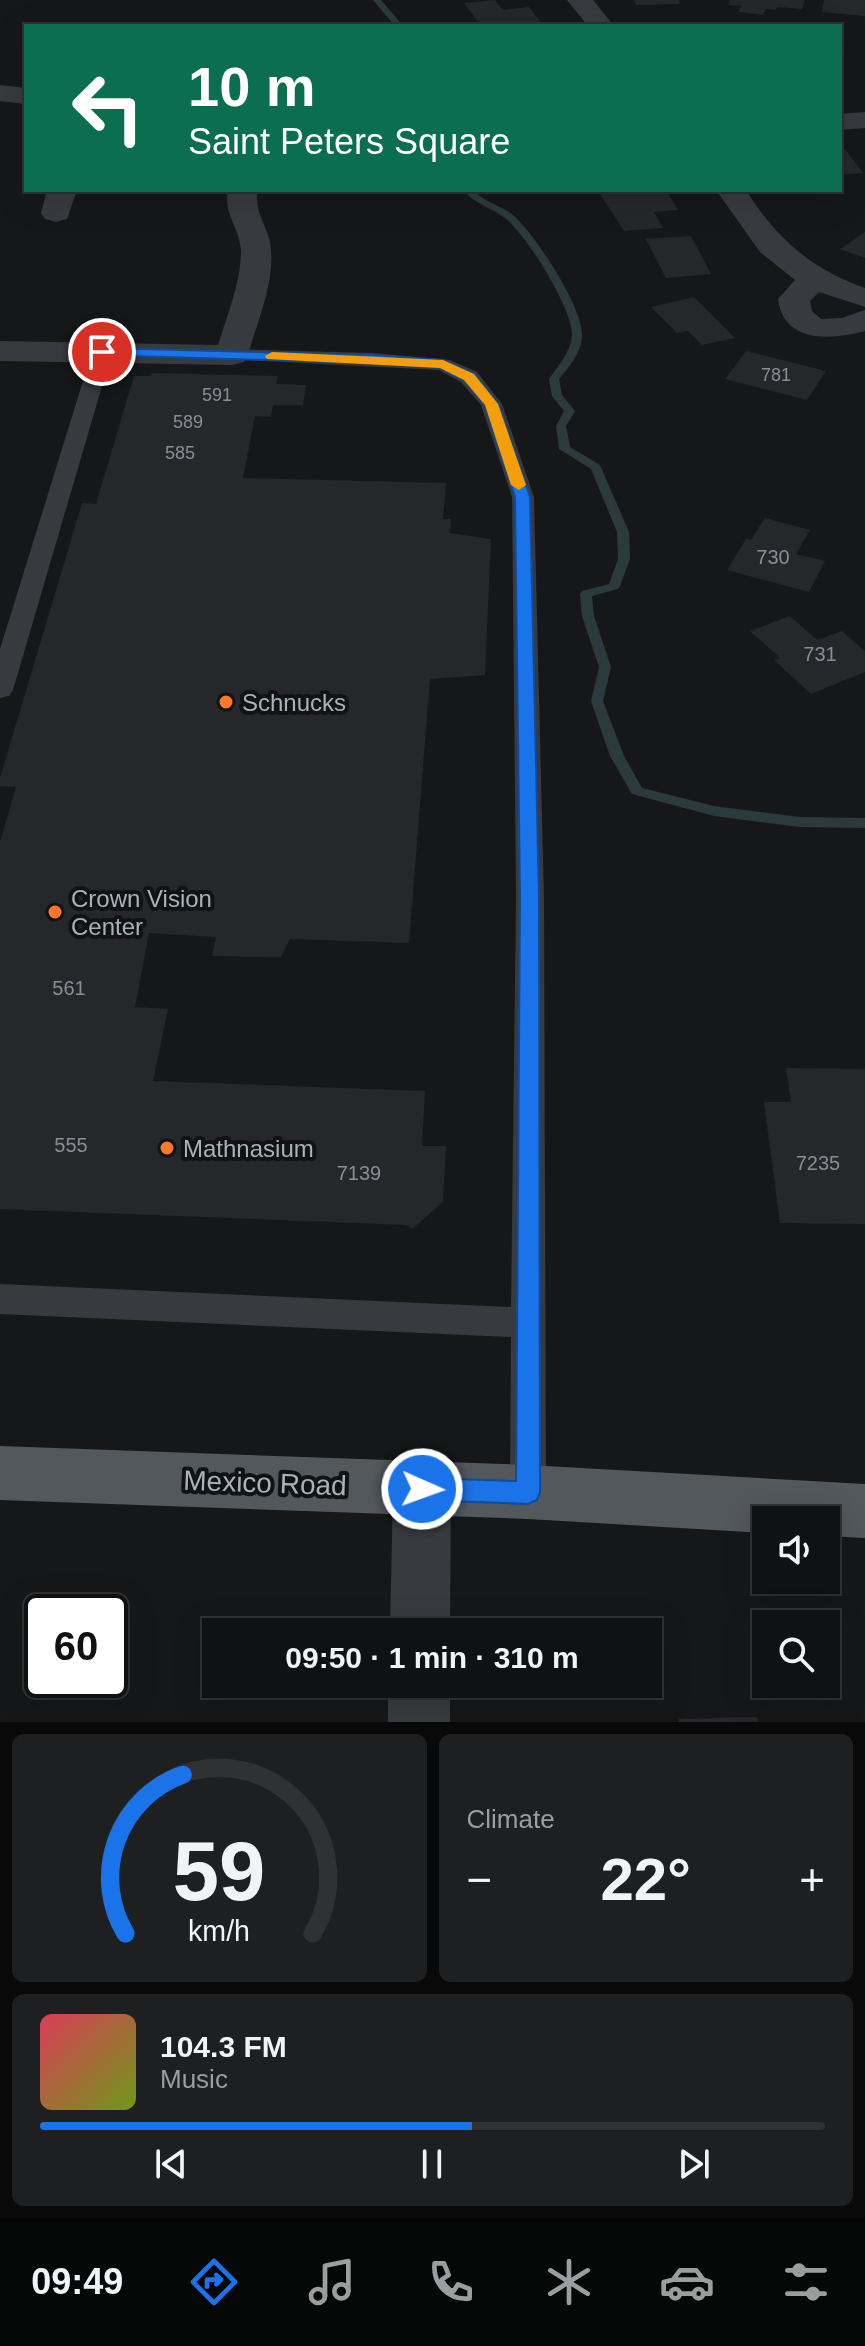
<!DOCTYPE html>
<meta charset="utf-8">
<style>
:root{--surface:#101112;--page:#1e1f20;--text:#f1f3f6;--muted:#9c9d9f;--line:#303132;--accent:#1a73e8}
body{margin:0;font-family:Helvetica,sans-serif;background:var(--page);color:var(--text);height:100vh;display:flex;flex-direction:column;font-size:30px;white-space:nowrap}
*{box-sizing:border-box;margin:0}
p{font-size:26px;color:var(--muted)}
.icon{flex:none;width:44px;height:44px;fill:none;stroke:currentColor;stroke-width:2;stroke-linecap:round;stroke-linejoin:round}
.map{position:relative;height:1722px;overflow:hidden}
.panel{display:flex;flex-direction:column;gap:12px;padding:12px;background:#09090a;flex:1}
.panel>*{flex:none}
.top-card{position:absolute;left:24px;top:24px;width:818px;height:168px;border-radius:0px;box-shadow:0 8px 32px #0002,0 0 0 2px var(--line);background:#0b6e4f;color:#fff;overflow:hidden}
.tools{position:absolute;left:752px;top:1506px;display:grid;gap:16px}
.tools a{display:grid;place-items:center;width:88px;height:88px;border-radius:0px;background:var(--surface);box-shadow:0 8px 32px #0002,0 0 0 2px var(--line);font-size:40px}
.speed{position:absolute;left:24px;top:1594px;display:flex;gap:16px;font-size:40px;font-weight:700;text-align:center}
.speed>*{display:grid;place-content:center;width:104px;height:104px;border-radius:50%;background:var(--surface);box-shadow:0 8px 32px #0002,0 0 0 2px var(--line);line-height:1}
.speed .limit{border:4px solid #111;border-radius:12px;background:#fff;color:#111}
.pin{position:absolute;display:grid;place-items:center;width:68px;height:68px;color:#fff;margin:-34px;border:4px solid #fff;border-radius:50%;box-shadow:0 2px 8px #0007}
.me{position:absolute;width:88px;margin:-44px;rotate:92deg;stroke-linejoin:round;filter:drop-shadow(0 0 6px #0008)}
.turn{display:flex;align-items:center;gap:28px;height:168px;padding:0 32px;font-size:36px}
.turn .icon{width:104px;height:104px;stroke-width:2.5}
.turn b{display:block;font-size:56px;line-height:68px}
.big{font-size:60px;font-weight:700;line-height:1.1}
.panel .card{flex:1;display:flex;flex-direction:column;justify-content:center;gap:12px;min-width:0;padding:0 28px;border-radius:12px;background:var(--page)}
.panel .dial{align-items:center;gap:0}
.dial svg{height:208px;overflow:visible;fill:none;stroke:var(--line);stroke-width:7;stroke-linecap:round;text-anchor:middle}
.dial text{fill:var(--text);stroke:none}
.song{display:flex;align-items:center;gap:24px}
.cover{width:96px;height:96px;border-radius:12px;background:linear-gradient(135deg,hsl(350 70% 55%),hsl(80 70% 35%))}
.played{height:8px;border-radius:4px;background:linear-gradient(90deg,var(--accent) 55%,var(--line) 55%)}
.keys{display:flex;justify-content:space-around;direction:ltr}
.heat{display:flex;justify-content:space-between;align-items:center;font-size:44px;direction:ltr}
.panel .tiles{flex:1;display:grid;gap:12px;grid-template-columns:1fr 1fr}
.card:last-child{grid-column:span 2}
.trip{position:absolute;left:202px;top:1618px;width:460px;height:80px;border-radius:0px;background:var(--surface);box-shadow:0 8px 32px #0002,0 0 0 2px var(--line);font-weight:700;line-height:80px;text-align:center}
.tab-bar{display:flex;height:128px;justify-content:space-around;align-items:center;background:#060707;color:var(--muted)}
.tab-bar .icon{width:56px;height:56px}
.tab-bar .current{color:var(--accent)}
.tab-bar b{font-size:36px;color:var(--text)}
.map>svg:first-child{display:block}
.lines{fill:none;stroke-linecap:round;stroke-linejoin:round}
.stream{fill:#2b3b3d;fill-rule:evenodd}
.building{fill:#26272a}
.service{fill:#373a3e;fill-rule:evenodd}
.minor{fill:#373a3e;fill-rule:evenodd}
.primary{fill:#53585d;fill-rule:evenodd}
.route{fill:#1a73e8;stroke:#114b97;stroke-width:2}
.slow{fill:#f59e0b}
.poi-dot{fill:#ff7728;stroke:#111213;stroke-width:3}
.labels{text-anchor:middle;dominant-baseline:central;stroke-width:8;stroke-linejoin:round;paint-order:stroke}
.far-number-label{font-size:18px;fill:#878f95}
.number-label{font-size:20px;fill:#878f95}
.poi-label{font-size:24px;fill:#a7b2b9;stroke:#111213;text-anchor:start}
.near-street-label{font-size:28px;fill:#a7b2b9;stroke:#111213}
</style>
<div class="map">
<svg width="865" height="1722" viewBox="0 0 865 1722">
<rect width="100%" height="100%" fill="#161718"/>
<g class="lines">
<g class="stream">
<path d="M 373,0 L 381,0 L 403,26 L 395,26 Z"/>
<path d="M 464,190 L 474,190 C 485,204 503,205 515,217 C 536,236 583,308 582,335 C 582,352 569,367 559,379 L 562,395 L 575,411 L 566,426 L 570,447 L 600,465 L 629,532 L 630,559 L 620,586 L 618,589 L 592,596 L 594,616 L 611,667 L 603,701 L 624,756 L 642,788 L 714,806 L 800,817 L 865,818 L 865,828 L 800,827 L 714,816 L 632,794 L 610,756 L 591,701 L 599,667 L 582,616 L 580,594 L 582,591 L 609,584 L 618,559 L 617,532 L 591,469 L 559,449 L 556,426 L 564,411 L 552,396 L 549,379 C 558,366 571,352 572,335 C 573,309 526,234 505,218 C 491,207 475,205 464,190 Z"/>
</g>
</g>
<g class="building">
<path d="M 495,0 L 503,10 L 529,7 L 543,25 L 481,26 L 464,3 Z"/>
<path d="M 634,0 L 679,0 L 680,4 L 636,5 Z"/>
<path d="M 730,0 L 805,0 L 802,9 L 777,7 L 776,10 L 766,9 L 763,15 L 738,12 L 741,6 L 728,5 Z"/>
<path d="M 824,0 L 865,0 L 865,16 L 822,12 Z"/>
<path d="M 845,149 L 863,173 L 840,175 L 840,150 Z"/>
<path d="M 641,190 L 666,190 L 678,210 L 654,212 L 663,228 L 624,231 L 600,194 Z"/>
<path d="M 865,232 L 865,258 L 840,249 Z"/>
<path d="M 691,236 L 711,274 L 666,278 L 646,239 Z"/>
<path d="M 694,297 L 735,338 L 702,345 L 688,331 L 677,333 L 651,307 Z"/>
<path d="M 746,351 L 826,371 L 807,400 L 725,379 Z"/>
<path d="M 152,373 L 278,376 L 276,384 L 306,385 L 303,405 L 273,405 L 271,417 L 255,416 L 243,478 L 446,483 L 443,519 L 451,519 L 450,533 L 491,539 L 485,675 L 430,679 L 409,943 L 290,939 L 281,957 L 212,956 L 216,937 L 149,933 L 135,1007 L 168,1009 L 153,1081 L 425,1091 L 422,1146 L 446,1146 L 443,1202 L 412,1229 L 407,1225 L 0,1209 L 0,842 L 16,787 L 0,786 L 0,778 L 82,503 L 96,504 L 134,376 L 151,376 Z"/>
<path d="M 765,518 L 810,530 L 796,554 L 825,561 L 809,592 L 727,570 L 746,539 L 751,540 Z"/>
<path d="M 790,616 L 817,640 L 842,631 L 865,651 L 865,672 L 811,694 L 774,660 L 780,658 L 750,631 Z"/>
<path d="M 786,1068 L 865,1069 L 865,1224 L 780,1223 L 764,1102 L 791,1102 Z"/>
<path d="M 757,1717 L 758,1722 L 679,1722 L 679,1719 Z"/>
</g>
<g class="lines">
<g class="service">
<path d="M 102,346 L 112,352 L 13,690 L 9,696 L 0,698 L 0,649 L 92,352 Z"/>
<path d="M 232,349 L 372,353 L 450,360 L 477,372 L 502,404 L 534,497 L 544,898 L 546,1492 L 541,1504 L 528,1509 L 515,1504 L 510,1492 L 511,1337 L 0,1314 L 0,1284 L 511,1307 L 516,898 L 512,497 L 481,405 L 461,382 L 439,370 L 225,359 L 222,355 L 225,351 Z"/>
</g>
<g class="minor">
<path d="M 567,0 L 593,0 L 614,26 L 588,26 Z"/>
<path d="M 0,85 L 26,88 L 26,104 L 0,101 Z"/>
<path d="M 865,112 L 865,128 L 840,130 L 840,114 Z"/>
<path d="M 47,190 L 77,190 L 67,219 L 56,222 L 45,219 L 41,213 Z"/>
<path d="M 228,190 L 258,190 C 253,214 270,227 271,250 C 274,285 257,322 248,355 L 244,362 L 232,365 L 0,361 L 0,341 L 218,345 C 227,315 241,283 241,251 C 240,228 223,215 228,190 Z"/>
<path d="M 716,190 L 746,190 C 776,238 811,269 865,288 L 865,307 L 819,292 L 810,301 L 812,311 L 821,319 L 842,318 L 865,310 L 865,331 C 831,340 784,344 778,299 L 795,280 L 760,252 Z"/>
<path d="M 422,1462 L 442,1470 L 451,1489 L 450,1632 L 390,1632 L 393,1489 L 402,1470 Z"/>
<rect x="388" y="1684" width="62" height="38"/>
</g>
<path class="primary" d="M 0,1446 L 528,1465 L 865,1484 L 865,1538 L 826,1536 L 826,1520 L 766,1520 L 766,1533 L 528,1519 L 0,1500 Z"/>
</g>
<path class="route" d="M 102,348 L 372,355 L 443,360 L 474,374 L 498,404 L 530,497 L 539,898 L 540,1492 L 537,1500 L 528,1504 L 422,1500 L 413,1497 L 410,1489 L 413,1481 L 422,1478 L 516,1481 L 520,898 L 515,497 L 485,405 L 464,380 L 440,368 L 372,363 L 97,355 L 97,349 Z"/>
<path class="slow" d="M 272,352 L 443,360 L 474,374 L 498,404 L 526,485 L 519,490 L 511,485 L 485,405 L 464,380 L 440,368 L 267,359 L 265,356 Z"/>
<g class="poi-dot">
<circle cx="226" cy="702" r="8"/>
<circle cx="55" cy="912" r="8"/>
<circle cx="167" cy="1148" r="8"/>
</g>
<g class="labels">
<g class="far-number-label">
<text x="776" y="375">781</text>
<text x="217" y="395">591</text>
<text x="188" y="422">589</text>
<text x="180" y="453">585</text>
</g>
<g class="number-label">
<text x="773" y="557">730</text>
<text x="820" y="654">731</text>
<text x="69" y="988">561</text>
<text x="71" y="1145">555</text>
<text x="818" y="1163">7235</text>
<text x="359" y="1173">7139</text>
</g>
<g class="poi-label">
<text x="242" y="702">Schnucks</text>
<text x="71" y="898">Crown Vision<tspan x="71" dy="28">Center</tspan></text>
<text x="183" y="1148">Mathnasium</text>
</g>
<g class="near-street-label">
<text transform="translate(265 1483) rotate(2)">Mexico Road</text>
</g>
</g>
</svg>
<div class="tools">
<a><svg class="icon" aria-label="sound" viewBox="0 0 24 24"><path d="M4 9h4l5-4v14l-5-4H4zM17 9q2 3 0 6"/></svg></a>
<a><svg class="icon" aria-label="search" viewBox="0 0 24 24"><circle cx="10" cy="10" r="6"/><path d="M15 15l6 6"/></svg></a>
</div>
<div class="speed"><div class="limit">60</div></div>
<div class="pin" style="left:102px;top:352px;background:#d93025"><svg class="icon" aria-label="arrive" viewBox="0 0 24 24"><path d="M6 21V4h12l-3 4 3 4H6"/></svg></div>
<svg class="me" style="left:422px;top:1489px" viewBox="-20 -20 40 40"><circle r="17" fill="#1a73e8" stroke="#fff" stroke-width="3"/><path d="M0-11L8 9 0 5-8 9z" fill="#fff"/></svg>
<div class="trip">09:50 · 1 min · 310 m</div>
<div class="top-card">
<div class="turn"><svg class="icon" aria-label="left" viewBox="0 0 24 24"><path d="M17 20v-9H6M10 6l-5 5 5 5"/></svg><div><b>10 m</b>Saint Peters Square</div></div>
</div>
</div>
<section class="panel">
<div class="tiles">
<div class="card dial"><svg viewBox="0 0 100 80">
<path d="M14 69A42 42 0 1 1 86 69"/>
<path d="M14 69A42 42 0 0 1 36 8" stroke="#1a73e8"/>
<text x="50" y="56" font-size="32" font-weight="700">59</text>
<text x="50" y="72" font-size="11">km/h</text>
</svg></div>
<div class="card"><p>Climate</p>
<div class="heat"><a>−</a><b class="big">22°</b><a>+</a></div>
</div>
<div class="card">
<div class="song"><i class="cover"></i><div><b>104.3 FM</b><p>Music</p></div></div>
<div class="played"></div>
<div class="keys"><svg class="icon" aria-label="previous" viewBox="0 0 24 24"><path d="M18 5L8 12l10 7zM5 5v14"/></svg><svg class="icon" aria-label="pause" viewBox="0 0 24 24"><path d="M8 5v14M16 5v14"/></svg><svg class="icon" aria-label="next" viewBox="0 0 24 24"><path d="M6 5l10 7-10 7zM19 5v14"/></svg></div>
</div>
</div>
</section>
<nav class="tab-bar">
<b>09:49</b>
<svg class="icon current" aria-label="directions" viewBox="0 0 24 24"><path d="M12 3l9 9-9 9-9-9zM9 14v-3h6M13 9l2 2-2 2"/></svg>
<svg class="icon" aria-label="music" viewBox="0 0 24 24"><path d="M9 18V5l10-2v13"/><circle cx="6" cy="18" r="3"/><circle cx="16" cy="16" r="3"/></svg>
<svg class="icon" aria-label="phone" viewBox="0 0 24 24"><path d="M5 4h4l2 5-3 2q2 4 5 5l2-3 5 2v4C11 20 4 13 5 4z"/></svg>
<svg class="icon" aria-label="climate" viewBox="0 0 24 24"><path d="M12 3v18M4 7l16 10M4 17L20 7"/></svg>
<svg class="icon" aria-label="car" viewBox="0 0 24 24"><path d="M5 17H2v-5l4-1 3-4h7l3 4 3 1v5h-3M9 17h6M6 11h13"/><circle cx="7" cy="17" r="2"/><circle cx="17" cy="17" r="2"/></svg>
<svg class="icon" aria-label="filters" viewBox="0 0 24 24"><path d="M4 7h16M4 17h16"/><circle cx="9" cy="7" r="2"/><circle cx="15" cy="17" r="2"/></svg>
</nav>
